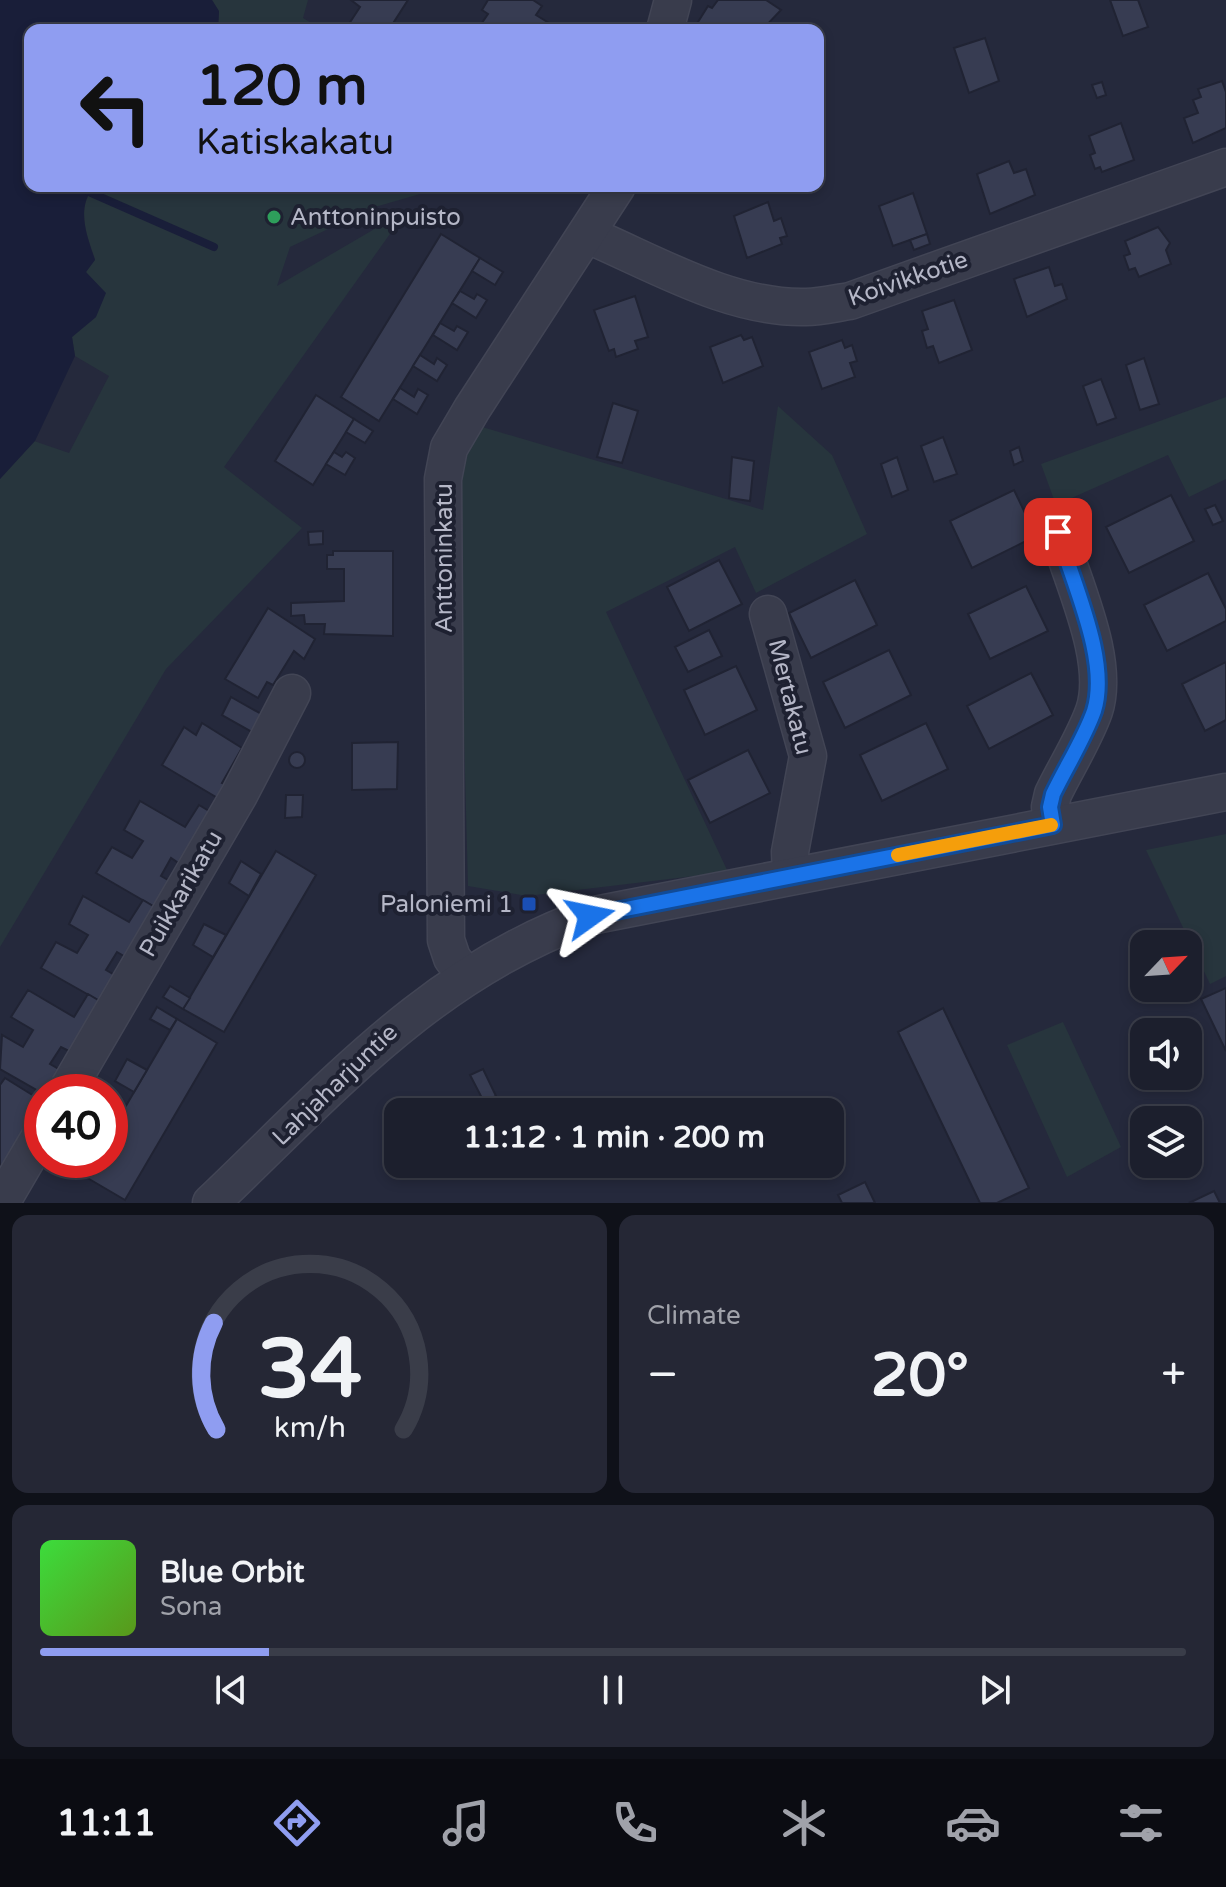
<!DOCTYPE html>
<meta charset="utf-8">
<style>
:root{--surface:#1c1f2d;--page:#252735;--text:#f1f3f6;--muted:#a0a2aa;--line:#3a3d49;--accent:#8f9df1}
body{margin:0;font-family:"Varela Round",sans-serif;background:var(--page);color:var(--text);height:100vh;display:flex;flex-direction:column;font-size:30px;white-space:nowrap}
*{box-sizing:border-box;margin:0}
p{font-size:26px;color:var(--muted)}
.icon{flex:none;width:44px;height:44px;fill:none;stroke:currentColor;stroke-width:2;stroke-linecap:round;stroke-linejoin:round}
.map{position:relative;height:1203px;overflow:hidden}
.drawer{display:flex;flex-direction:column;gap:12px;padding:12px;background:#0f1119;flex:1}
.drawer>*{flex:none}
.guide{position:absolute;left:24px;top:24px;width:800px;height:168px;border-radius:16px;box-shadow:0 4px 12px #0003,0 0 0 2px var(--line);background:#8f9df1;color:#111;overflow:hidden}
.needle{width:52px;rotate:65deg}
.controls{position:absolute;left:1130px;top:930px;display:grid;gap:16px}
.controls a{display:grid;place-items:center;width:72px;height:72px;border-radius:16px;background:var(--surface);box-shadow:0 4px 12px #0003,0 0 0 2px var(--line);font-size:40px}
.speed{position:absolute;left:24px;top:1074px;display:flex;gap:16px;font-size:40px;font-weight:700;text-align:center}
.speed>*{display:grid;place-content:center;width:104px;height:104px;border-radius:50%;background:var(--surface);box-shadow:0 4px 12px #0003,0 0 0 2px var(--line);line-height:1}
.speed .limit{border:12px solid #d22;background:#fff;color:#111}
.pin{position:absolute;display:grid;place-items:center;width:68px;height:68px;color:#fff;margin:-34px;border-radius:16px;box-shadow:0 4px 12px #0006}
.me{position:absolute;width:88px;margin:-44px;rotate:78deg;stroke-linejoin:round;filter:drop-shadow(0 0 6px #0008)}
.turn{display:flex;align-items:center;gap:28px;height:168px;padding:0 40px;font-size:36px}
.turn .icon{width:104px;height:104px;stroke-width:2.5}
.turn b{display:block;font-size:56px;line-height:68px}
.big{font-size:60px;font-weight:700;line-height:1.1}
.drawer .widget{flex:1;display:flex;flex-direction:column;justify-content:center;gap:12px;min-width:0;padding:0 28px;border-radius:16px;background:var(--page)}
.drawer .dial{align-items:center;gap:0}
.dial svg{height:208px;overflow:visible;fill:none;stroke:var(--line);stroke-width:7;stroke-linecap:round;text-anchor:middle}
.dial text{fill:var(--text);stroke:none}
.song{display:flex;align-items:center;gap:24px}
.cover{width:96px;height:96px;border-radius:12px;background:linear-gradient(135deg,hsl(120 70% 55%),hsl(90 70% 35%))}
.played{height:8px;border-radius:4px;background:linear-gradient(90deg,var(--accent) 20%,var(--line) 20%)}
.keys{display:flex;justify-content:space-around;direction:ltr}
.heat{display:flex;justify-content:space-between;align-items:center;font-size:44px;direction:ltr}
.drawer .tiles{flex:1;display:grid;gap:12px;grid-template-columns:1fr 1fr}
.widget:last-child{grid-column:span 2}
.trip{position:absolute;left:384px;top:1098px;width:460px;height:80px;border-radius:16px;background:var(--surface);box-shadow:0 4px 12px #0003,0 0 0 2px var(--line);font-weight:700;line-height:80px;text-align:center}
.tabs{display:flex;height:128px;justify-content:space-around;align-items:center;background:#0b0c12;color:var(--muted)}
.tabs .icon{width:56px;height:56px}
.tabs .active{color:var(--accent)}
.tabs b{font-size:36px;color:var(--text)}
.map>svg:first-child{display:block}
.green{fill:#27353d}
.water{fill:#191e39}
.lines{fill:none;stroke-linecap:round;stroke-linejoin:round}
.stream{stroke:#191e39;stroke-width:8}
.building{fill:#373c52;stroke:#202333;stroke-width:2}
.minor-casing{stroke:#424555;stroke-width:39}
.minor{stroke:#393c4c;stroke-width:36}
.route-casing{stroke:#114b97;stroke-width:20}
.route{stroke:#1a73e8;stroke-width:14}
.slow{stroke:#f59e0b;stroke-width:14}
.leisure-dot{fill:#2e9e5b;stroke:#1e2131;stroke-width:3}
.transit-dot{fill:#1a4fb4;stroke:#1e2131;stroke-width:3}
.labels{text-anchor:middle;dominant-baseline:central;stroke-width:8;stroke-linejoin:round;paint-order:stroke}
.poi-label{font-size:24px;fill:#b5b7c7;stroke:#1e2131;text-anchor:start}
.street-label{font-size:24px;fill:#b5b7c7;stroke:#1e2131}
</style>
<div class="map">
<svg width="1226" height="1203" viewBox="0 0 1226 1203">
<rect width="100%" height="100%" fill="#25293c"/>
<g class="green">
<path d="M 212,0 L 308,0 L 303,18 L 323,30 L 218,30 L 219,12 Z"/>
<path d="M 95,186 L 413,186 L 420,194 L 375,207 L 290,247 L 277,286 L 407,210 L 224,467 L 302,528 L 166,669 L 0,947 L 0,479 L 34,441 L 69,453 L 109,376 L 75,356 L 72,337 L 96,317 L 86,272 L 95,259 C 87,236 75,207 95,186 Z"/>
<path d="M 1226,397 L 1226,479 L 1189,497 L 1168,455 L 1056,505 L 1041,464 Z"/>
<path d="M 778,406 L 832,455 L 867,534 L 756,593 L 735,547 L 606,612 L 728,872 L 527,896 L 468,886 L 457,471 L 479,426 L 763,510 Z"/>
<path d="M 1226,834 L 1226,976 L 1210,984 L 1146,850 Z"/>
<path d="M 1063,1022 L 1121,1147 L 1067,1177 L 1007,1045 Z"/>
</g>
<path class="water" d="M 0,0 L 212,0 L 219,11 L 218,30 L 30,30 L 30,186 L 95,186 C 75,207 87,236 95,260 L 86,272 L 106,293 L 96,317 L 72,337 L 75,356 L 35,441 L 0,479 Z"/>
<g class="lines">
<path class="stream" d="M 89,192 L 214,247"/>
</g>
<g class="building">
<path d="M 408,0 L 392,25 L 400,30 L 345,30 L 360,7 L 351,0 Z"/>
<path d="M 488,0 L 533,0 L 542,6 L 536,15 L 549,23 L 544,30 L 477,30 L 488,14 L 482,10 Z"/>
<path d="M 718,0 L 766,0 L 781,10 L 762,30 L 693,30 L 708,6 L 712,8 Z"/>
<path d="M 1110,0 L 1138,0 L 1148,27 L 1123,36 Z"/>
<path d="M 985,38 L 999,81 L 969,93 L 954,48 Z"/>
<path d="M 1222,81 L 1226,92 L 1226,128 L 1193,143 L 1184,118 L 1198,113 L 1193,100 L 1201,97 L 1198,89 Z"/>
<path d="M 1102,82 L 1106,95 L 1097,98 L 1092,85 Z"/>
<path d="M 1121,123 L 1134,160 L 1102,172 L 1100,167 L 1095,169 L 1090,155 L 1095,153 L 1089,136 Z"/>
<path d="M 1009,161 L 1014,173 L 1026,169 L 1035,195 L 990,214 L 977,174 Z"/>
<path d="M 913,193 L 927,234 L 893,246 L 879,206 Z"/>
<path d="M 768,202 L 774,221 L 781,218 L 787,236 L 780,238 L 782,244 L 747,258 L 734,216 Z"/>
<path d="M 1158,227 L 1170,243 L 1166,250 L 1171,264 L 1139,277 L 1135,268 L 1129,270 L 1124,256 L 1130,254 L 1125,241 Z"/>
<path d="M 441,234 L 480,258 L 379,421 L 341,397 Z"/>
<path d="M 927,234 L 930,244 L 914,250 L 910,240 Z"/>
<path d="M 480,258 L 503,272 L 495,285 L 472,271 Z"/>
<path d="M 1049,267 L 1055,286 L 1062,284 L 1067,299 L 1027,317 L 1014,279 Z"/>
<path d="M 460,291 L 474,299 L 477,294 L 487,300 L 476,318 L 452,303 Z"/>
<path d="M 635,296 L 648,337 L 635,341 L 638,349 L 616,357 L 614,349 L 609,351 L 594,310 Z"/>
<path d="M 954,300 L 972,350 L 939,363 L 933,346 L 927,348 L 922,331 L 928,329 L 922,311 Z"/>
<path d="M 440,323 L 454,331 L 457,326 L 468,332 L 457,350 L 433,335 Z"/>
<path d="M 741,335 L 744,340 L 752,337 L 763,366 L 723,383 L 710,347 Z"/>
<path d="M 842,340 L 845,348 L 852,345 L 857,361 L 850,363 L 855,377 L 822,389 L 809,352 Z"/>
<path d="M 420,355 L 434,364 L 437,358 L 447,365 L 437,381 L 413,366 Z"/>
<path d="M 1144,358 L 1159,404 L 1140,410 L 1126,365 Z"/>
<path d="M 1101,379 L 1116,418 L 1097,425 L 1083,386 Z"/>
<path d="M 400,388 L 414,397 L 418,389 L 428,395 L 417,414 L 393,399 Z"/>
<path d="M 316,395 L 354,419 L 313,485 L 275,461 Z"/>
<path d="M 613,403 L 638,411 L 622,463 L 597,457 Z"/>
<path d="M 354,419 L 373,431 L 365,443 L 346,432 Z"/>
<path d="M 943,437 L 957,474 L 934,482 L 921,446 Z"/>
<path d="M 1019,447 L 1023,461 L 1014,465 L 1010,451 Z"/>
<path d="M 334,452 L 342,457 L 346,452 L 355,458 L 345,475 L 326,464 Z"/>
<path d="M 732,457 L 754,461 L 750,501 L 729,498 Z"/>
<path d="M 897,457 L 908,490 L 892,497 L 881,464 Z"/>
<path d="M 1014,490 L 1036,536 L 972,568 L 950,521 Z"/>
<path d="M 1171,495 L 1194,541 L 1129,573 L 1106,527 Z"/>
<path d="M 1215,505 L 1223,521 L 1213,525 L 1205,509 Z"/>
<path d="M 323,531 L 323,544 L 309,545 L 308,532 Z"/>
<path d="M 333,551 L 393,551 L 393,636 L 324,634 L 325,624 L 305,624 L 304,615 L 291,616 L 291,603 L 344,601 L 344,569 L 327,569 L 327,555 L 333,555 Z"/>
<path d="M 719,560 L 742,604 L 689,631 L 667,587 Z"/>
<path d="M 1208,573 L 1226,609 L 1226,621 L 1167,651 L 1144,605 Z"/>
<path d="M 855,580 L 877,625 L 811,658 L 789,613 Z"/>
<path d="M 1026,586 L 1048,631 L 990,659 L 968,614 Z"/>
<path d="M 268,608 L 315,639 L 304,659 L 294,651 L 273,685 L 267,682 L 258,698 L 225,679 Z"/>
<path d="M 709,630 L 722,656 L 688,672 L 675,647 Z"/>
<path d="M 889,650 L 911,695 L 845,728 L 823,682 Z"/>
<path d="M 1226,662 L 1226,720 L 1205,731 L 1182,684 Z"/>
<path d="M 736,666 L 757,710 L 705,735 L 684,690 Z"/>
<path d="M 1031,673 L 1053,715 L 989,749 L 967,706 Z"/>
<path d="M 231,697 L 263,715 L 254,733 L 222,715 Z"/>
<path d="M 202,723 L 242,748 L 222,783 L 230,786 L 221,800 L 162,765 L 184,727 L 196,735 Z"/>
<path d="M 926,723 L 948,769 L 882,801 L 860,755 Z"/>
<path d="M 398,742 L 397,789 L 352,790 L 352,743 Z"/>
<path d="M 748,750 L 770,793 L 710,823 L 688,780 Z"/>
<circle cx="297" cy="760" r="8"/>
<path d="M 286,795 L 303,795 L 302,817 L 285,818 Z"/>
<path d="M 140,801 L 185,827 L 199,805 L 214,814 L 183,866 L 171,858 L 161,876 L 173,883 L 158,909 L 96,873 L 112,847 L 132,858 L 143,841 L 124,830 Z"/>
<path d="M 276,851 L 316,875 L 224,1032 L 183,1009 Z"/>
<path d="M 241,861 L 261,874 L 249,896 L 229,883 Z"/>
<path d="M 83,896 L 129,922 L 143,900 L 158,909 L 129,959 L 117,952 L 106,970 L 118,977 L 103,1003 L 41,968 L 56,942 L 77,953 L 88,935 L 69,924 Z"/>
<path d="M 204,924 L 226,935 L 213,957 L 193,945 Z"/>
<path d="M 170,986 L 190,998 L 183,1009 L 163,997 Z"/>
<path d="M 1226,988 L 1226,1051 L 1201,999 Z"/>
<path d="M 28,990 L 74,1017 L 88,994 L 103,1003 L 73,1053 L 61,1047 L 50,1064 L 62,1071 L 49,1092 L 42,1093 L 0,1069 L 2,1035 L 23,1047 L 33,1030 L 11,1017 Z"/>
<path d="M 157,1007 L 177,1019 L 170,1030 L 150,1019 Z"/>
<path d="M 943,1008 L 1029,1188 L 997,1203 L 980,1203 L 898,1032 Z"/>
<path d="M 177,1019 L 217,1043 L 125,1200 L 84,1176 L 94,1160 L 110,1160 L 110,1133 Z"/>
<path d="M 127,1059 L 147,1070 L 134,1092 L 115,1081 Z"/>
<path d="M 483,1069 L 496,1096 L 484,1102 L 470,1075 Z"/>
<path d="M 5,1078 L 42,1101 L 42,1107 L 0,1175 L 0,1085 Z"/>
<path d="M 865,1182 L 875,1203 L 842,1203 L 838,1195 Z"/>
<path d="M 1214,1191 L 1220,1203 L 1189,1203 Z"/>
</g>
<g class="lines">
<defs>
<g id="minor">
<path d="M 665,30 L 673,0"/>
<path d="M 588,235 C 656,264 731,309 806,307 C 821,307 836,303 850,301 L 1226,167"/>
<path d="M 768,614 L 808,756 L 790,852 L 791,875"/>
<path d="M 1053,825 L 1050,807 L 1053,794 C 1066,767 1084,739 1094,711 C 1111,660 1072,582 1058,532"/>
<path d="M 465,975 L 452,958 L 446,940 L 443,479 L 449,448 L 472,409 L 617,186"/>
<path d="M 66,1092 L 239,795 L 292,693"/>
<path d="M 1,1203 L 42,1133"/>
<path d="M 211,1203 C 330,1090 431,972 590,916 L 1226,792"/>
</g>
</defs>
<use href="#minor" class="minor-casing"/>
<use href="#minor" class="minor"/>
</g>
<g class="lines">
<defs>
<path id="route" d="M 590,916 L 1053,825 L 1050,807 L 1053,794 C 1066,767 1084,739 1094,711 C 1110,660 1072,582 1058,532"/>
</defs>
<use href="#route" class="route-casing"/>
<use href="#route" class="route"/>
<path class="slow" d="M 898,855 L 1051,825"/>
</g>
<circle class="leisure-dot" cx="274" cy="217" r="8"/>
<rect class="transit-dot" x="521" y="896" width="16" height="16" rx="4"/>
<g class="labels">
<g class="poi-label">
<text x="290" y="217">Anttoninpuisto</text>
<text x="513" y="904" text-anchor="end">Paloniemi 1</text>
</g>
<g class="street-label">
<text transform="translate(908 279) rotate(-19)">Koivikkotie</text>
<text transform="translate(444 558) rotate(-90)">Anttoninkatu</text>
<text transform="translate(790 697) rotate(76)">Mertakatu</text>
<text transform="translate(181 894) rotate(-60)">Puikkarikatu</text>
<text transform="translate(335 1085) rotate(-44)">Lahjaharjuntie</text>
</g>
</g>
</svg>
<div class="controls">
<a><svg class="needle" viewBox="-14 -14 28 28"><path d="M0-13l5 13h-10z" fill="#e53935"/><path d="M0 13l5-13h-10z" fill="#a0a2aa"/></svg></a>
<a><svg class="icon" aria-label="sound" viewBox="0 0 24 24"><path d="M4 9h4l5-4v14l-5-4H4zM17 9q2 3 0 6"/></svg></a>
<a><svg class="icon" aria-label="layers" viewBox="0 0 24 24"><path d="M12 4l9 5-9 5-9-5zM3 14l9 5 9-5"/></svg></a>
</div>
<div class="speed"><div class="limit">40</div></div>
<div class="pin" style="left:1058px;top:532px;background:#d93025"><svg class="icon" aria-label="arrive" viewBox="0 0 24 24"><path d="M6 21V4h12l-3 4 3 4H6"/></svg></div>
<svg class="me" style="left:590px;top:916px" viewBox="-20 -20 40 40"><path d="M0-17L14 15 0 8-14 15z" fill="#1a73e8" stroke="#fff" stroke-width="4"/></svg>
<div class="trip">11:12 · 1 min · 200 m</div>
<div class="guide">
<div class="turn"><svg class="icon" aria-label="left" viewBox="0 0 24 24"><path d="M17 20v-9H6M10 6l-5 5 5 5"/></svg><div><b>120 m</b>Katiskakatu</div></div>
</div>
</div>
<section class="drawer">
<div class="tiles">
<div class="widget dial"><svg viewBox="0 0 100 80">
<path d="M14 69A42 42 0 1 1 86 69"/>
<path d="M14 69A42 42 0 0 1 13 28" stroke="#8f9df1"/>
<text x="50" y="56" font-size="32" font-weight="700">34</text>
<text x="50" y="72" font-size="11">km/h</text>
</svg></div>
<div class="widget"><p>Climate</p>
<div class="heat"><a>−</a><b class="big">20°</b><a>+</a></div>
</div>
<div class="widget">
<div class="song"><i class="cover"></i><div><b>Blue Orbit</b><p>Sona</p></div></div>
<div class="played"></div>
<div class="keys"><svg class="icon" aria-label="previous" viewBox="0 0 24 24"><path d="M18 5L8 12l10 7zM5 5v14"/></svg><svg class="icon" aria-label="pause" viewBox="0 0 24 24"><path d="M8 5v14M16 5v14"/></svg><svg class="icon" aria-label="next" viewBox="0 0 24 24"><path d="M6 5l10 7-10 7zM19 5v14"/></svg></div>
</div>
</div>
</section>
<nav class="tabs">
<b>11:11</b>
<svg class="icon active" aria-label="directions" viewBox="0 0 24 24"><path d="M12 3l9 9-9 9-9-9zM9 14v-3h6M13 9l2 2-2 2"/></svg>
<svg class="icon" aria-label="music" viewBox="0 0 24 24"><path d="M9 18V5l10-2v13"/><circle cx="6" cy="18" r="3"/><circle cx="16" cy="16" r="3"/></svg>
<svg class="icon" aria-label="phone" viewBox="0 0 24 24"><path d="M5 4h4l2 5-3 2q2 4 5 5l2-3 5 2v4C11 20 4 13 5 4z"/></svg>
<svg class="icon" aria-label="climate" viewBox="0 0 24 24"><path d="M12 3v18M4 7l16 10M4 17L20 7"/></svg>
<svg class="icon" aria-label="car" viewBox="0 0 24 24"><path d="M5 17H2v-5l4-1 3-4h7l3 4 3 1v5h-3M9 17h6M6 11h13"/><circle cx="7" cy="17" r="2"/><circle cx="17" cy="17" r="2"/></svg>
<svg class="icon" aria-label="filters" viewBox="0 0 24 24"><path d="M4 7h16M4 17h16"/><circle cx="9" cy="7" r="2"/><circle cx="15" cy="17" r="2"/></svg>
</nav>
